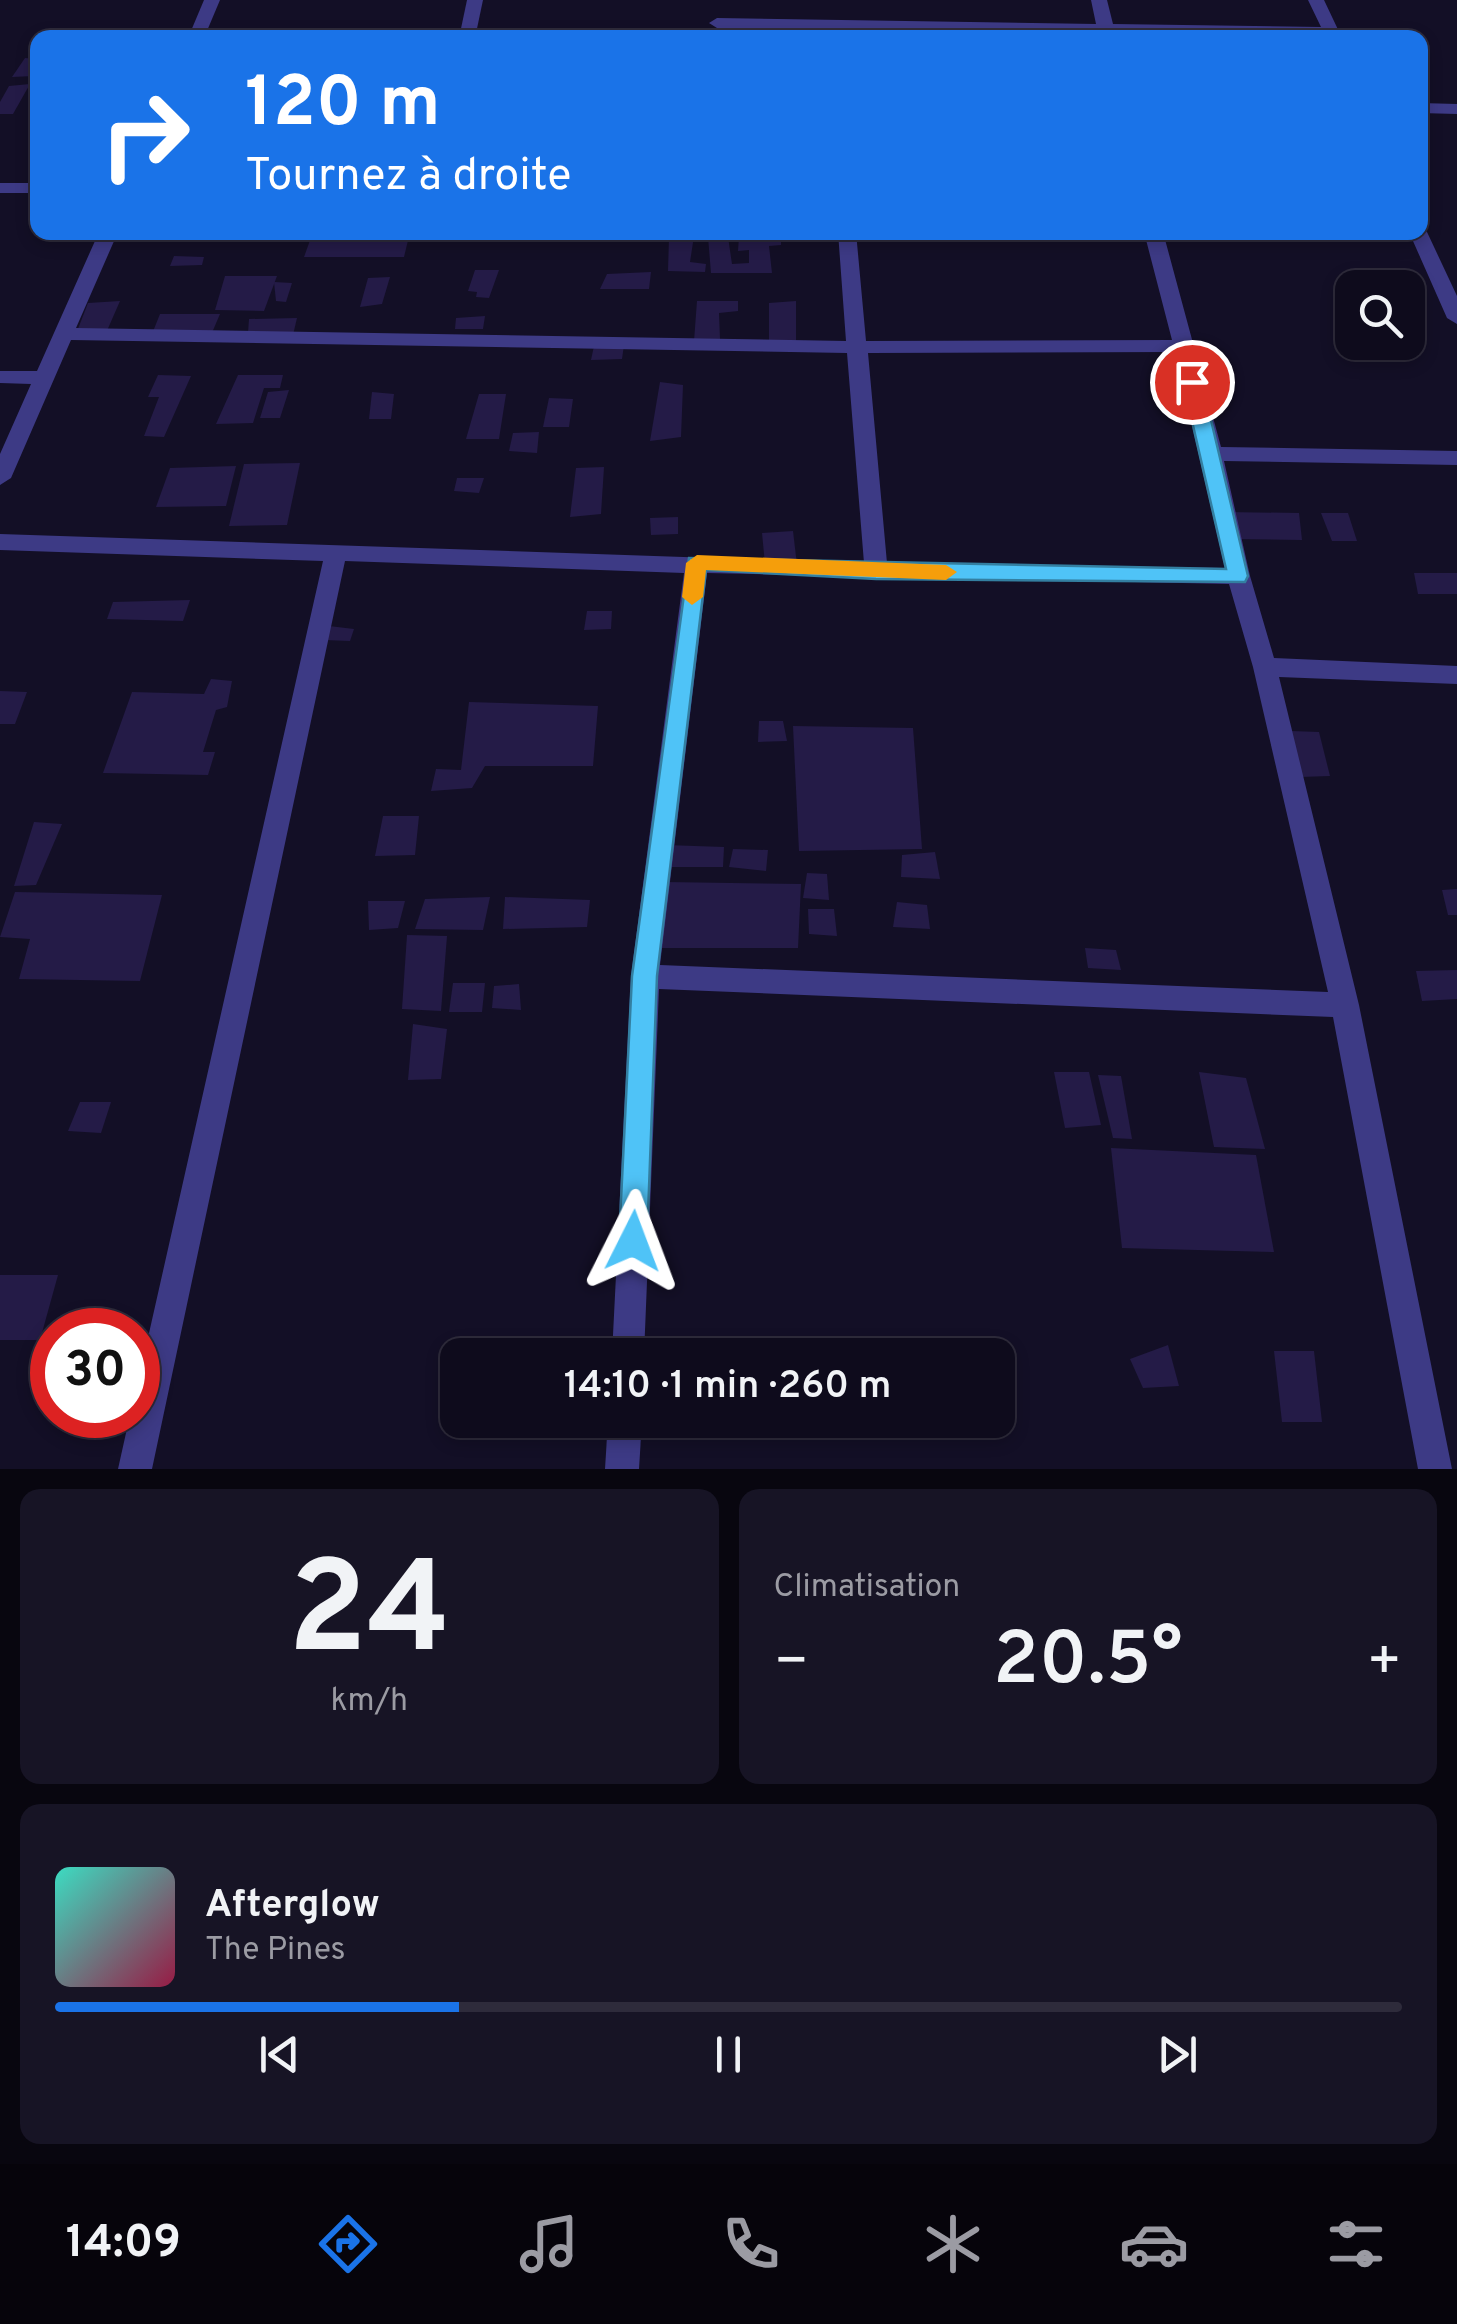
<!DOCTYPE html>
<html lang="fr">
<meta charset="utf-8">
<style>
:root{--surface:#0e0b1c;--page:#171425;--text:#f1f3f6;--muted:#9b9ba3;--line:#2e2b3b;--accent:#1a73e8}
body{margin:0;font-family:Overpass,sans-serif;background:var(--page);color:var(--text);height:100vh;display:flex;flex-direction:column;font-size:38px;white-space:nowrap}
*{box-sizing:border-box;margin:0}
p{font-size:32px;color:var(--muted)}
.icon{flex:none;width:55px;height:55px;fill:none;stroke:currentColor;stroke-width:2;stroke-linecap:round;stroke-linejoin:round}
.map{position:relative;height:1469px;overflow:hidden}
.side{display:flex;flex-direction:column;gap:20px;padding:20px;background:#08060f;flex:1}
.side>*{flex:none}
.banner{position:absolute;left:30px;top:30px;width:1398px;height:210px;border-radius:20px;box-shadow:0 5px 15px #0003,0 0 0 2px var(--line);background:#1a73e8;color:#fff;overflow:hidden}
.controls{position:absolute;left:1335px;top:270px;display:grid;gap:20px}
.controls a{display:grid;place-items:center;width:90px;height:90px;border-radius:20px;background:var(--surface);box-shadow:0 5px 15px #0003,0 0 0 2px var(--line);font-size:50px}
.speed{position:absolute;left:30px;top:1308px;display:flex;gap:20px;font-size:50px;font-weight:700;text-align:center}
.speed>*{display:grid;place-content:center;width:130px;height:130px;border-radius:50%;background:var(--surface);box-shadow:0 5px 15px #0003,0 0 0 2px var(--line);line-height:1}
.speed .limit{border:15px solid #d22;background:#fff;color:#111}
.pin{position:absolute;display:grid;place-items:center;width:85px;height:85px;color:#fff;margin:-42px;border:5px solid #fff;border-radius:50%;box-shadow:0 2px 10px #0007}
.me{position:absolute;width:110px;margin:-55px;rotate:3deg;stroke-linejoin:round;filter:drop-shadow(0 0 8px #0008)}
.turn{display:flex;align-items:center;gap:35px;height:210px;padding:0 50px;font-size:45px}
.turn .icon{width:130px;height:130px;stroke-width:2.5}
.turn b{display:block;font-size:70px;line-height:85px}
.big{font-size:75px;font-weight:600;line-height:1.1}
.side .tile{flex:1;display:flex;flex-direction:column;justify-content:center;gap:15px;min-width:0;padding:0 35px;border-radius:20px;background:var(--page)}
.side .dial{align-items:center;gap:0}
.dial b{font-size:130px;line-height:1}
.song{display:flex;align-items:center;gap:30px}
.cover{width:120px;height:120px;border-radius:15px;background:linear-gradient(135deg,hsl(170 70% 55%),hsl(340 70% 35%))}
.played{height:10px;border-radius:5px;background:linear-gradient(90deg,var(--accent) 30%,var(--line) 30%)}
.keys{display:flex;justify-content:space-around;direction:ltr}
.heat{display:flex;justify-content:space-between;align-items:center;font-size:55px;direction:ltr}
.side .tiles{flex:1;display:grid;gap:20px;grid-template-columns:1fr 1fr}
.tile:last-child{grid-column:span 2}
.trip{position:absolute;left:440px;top:1338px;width:575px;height:100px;border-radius:20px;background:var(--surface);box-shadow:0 5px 15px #0003,0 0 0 2px var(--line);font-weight:600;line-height:100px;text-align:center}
.tabs{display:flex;height:160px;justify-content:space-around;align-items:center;background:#06040b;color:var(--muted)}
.tabs .icon{width:70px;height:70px}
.tabs .selected{color:var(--accent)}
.tabs b{font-size:45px;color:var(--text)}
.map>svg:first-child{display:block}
.building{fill:#241b47}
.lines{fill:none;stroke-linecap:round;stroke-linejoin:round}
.minor{fill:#3d3a85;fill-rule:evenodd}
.route{fill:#4fc3f7;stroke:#337fa1;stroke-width:2.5}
.slow{fill:#f59e0b}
</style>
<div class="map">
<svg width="1457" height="1469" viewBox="0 0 1457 1469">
<rect width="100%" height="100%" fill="#130f26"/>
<g class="building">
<path d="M 25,58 L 38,59 L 34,76 L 12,77 Z"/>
<path d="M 30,84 L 13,114 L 0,114 L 0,102 L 9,86 Z"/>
<path d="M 313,232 L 410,232 L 404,257 L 304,257 Z"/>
<path d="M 781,235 L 781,245 L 769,246 L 772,273 L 711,273 L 708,237 L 728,237 L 732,264 L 749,263 L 749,250 L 738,251 L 739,236 Z"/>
<path d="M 694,236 L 690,262 L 706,264 L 705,272 L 668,271 L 669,237 Z"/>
<path d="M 174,256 L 204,257 L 202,265 L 170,266 Z"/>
<path d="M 475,270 L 499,270 L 489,298 L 476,297 L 477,292 L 468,291 Z"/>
<path d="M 651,272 L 649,289 L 600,289 L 607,274 Z"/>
<path d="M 225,276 L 277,276 L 264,311 L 215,310 Z"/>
<path d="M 390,277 L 382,304 L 360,307 L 368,278 Z"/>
<path d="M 274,282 L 292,283 L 286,302 L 276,301 Z"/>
<path d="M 120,301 L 106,333 L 76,334 L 88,303 Z"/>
<path d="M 697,301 L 738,301 L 738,311 L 719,313 L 720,339 L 694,341 Z"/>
<path d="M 796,301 L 796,342 L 769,342 L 769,303 Z"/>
<path d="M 160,314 L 220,314 L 211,335 L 152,334 Z"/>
<path d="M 485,316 L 483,329 L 455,329 L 456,318 Z"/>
<path d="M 297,318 L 293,335 L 248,333 L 249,319 Z"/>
<path d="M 624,345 L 622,359 L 591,360 L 594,346 Z"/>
<path d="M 158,375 L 191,376 L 164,437 L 144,436 L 159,397 L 148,397 Z"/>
<path d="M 238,375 L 283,375 L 280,388 L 264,388 L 253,423 L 216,424 Z"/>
<path d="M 660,382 L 683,385 L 681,437 L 650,441 Z"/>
<path d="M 289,390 L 280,418 L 260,418 L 268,392 Z"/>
<path d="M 372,392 L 394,394 L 391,419 L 369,419 Z"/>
<path d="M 479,394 L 506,394 L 499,439 L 466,439 Z"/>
<path d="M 549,398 L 573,399 L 569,427 L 543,427 Z"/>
<path d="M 539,432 L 537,453 L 509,451 L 513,433 Z"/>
<path d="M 300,463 L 287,525 L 229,526 L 244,464 Z"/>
<path d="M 236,466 L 226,506 L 156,507 L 170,468 Z"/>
<path d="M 604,467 L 601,514 L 570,517 L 576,468 Z"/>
<path d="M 457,478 L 484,478 L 479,493 L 454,491 Z"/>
<path d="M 1225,512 L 1299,513 L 1302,540 L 1231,539 Z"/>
<path d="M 1321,513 L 1348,513 L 1357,541 L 1332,541 Z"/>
<path d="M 678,517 L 678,534 L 651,535 L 650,518 Z"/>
<path d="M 793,531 L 797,565 L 765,564 L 762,533 Z"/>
<path d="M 1414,573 L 1457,573 L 1457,594 L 1418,594 Z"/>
<path d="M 190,600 L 183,621 L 107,619 L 113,602 Z"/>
<path d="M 587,611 L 612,611 L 611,629 L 584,630 Z"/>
<path d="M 329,626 L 354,629 L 350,641 L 324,640 Z"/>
<path d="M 211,679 L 232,681 L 227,707 L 216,710 L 203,752 L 215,752 L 208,775 L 103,773 L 132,692 L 204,694 Z"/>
<path d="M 0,691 L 27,692 L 15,724 L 0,724 Z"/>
<path d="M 469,702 L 598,706 L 593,766 L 485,766 L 472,788 L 431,791 L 436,769 L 461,770 Z"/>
<path d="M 759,721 L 783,721 L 787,741 L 758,742 Z"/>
<path d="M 793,726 L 913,728 L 922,849 L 799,851 Z"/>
<path d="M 1291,731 L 1319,732 L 1330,776 L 1300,777 Z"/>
<path d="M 383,816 L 419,816 L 415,855 L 375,856 Z"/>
<path d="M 34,822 L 62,824 L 36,885 L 14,886 Z"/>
<path d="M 666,845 L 724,847 L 723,867 L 663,867 Z"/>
<path d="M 733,849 L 768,850 L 766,871 L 729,867 Z"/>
<path d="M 935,852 L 940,879 L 901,877 L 902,855 Z"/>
<path d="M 807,873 L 827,874 L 829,900 L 803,898 Z"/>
<path d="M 665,882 L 801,884 L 798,948 L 656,948 Z"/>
<path d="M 1457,889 L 1457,915 L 1448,915 L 1442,890 Z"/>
<path d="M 15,892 L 162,895 L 140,981 L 19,979 L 30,939 L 0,937 Z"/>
<path d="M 490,897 L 483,930 L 415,929 L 425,899 Z"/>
<path d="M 505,897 L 590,900 L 587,927 L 503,929 Z"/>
<path d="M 368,901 L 405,901 L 398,928 L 369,930 Z"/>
<path d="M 897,902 L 927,905 L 930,929 L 893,927 Z"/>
<path d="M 808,909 L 834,909 L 837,936 L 809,934 Z"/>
<path d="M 407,935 L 447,936 L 441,1011 L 402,1009 Z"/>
<path d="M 1085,948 L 1116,950 L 1121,970 L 1088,968 Z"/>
<path d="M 1457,970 L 1457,999 L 1422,1001 L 1416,971 Z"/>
<path d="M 453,983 L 485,983 L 482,1012 L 449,1012 Z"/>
<path d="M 519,984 L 521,1010 L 492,1008 L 494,986 Z"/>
<path d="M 413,1024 L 447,1029 L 441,1079 L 408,1080 Z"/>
<path d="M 1054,1072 L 1089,1072 L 1101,1125 L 1065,1128 Z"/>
<path d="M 1199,1072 L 1246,1078 L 1265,1149 L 1214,1147 Z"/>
<path d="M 1098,1075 L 1121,1076 L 1132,1139 L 1113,1138 Z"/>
<path d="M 80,1102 L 111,1102 L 101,1133 L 68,1131 Z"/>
<path d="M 1111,1148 L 1256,1155 L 1274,1252 L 1122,1248 Z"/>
<path d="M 0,1275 L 58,1275 L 40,1340 L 0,1340 Z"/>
<path d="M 1168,1345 L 1179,1386 L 1143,1388 L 1130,1359 Z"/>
<path d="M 1274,1351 L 1314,1351 L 1322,1422 L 1282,1422 Z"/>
</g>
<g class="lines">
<g class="minor">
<path d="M 204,0 L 220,0 L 204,38 L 188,38 Z"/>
<path d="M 467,0 L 483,0 L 475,38 L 459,38 Z"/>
<path d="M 1091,0 L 1107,0 L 1113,24 L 1321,27 L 1308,0 L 1324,0 L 1342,38 L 717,28 L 709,23 L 717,18 L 1096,24 Z"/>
<path d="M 1420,103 L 1457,104 L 1457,114 L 1420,113 Z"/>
<rect x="0" y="183" width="38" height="10"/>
<path d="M 1420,227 L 1427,232 L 1457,296 L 1457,324 L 1447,318 L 1409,232 L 1420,232 Z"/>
<path d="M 99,232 L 118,232 L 76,328 L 846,341 L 838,232 L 856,232 L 866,341 L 1172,340 L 1144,232 L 1163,232 L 1221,447 L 1457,451 L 1457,465 L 1224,461 L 1250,576 L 1274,658 L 1457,666 L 1457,684 L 1279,677 L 1359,1005 L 1452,1469 L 1418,1469 L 1333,1017 L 659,989 L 644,1355 L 612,1355 L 631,976 L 684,573 L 345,561 L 152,1469 L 118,1469 L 130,1415 L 138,1415 L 138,1382 L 323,561 L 0,550 L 0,534 L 864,563 L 847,353 L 71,340 L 11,478 L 0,485 L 0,454 L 31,384 L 0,383 L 0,371 L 37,371 ZM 1175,352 L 1225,568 L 887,563 L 868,353 ZM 707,573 L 1229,584 L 1253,667 L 1328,992 L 660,965 Z"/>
<path d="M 608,1420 L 642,1420 L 639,1469 L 605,1469 Z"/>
</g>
</g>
<path class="route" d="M 1192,376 L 1202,382 L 1248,576 L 1245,582 L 876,579 L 706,570 L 657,976 L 647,1241 L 643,1251 L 633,1255 L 623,1251 L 619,1241 L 632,976 L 689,558 L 1226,569 L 1183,382 Z"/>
<path class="slow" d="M 697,555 L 946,565 L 957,572 L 946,580 L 706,570 L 703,597 L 692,605 L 682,597 L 686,563 Z"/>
</svg>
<div class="controls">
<a><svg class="icon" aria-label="search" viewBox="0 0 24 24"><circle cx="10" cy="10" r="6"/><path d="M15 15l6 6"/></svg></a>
</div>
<div class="speed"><div class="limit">30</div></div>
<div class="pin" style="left:1192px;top:382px;background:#d93025"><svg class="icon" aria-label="arrive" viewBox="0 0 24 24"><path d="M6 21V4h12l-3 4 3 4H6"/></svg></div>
<svg class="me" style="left:633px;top:1241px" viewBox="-20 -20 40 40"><path d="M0-17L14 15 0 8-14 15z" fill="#4fc3f7" stroke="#fff" stroke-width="4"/></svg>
<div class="trip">14:10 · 1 min · 260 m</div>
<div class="banner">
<div class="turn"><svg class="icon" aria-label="right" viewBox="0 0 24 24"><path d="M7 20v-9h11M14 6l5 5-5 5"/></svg><div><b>120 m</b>Tournez à droite</div></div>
</div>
</div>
<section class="side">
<div class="tiles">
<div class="tile dial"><b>24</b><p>km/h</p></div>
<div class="tile"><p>Climatisation</p>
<div class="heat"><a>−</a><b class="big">20.5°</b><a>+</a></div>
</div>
<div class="tile">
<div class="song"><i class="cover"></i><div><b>Afterglow</b><p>The Pines</p></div></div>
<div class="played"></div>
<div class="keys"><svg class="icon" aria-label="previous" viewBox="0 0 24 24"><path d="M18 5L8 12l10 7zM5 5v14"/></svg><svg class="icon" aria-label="pause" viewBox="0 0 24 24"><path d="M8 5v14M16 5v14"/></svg><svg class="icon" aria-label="next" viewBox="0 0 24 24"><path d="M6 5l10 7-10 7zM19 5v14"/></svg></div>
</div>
</div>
</section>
<nav class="tabs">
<b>14:09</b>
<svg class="icon selected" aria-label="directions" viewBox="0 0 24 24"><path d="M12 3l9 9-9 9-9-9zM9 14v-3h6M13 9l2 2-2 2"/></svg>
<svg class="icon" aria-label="music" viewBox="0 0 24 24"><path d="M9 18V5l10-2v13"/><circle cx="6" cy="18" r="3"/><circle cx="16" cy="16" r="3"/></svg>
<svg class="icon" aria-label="phone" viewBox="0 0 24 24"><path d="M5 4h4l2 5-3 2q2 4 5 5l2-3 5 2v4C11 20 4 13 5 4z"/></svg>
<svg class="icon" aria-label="climate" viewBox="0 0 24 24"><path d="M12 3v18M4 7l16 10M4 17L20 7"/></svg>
<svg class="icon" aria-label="car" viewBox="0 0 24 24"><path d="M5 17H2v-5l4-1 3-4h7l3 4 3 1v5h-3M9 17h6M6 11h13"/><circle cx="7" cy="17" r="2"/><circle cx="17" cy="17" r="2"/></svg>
<svg class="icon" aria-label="filters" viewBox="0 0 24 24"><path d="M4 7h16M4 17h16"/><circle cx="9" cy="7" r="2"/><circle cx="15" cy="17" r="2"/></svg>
</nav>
